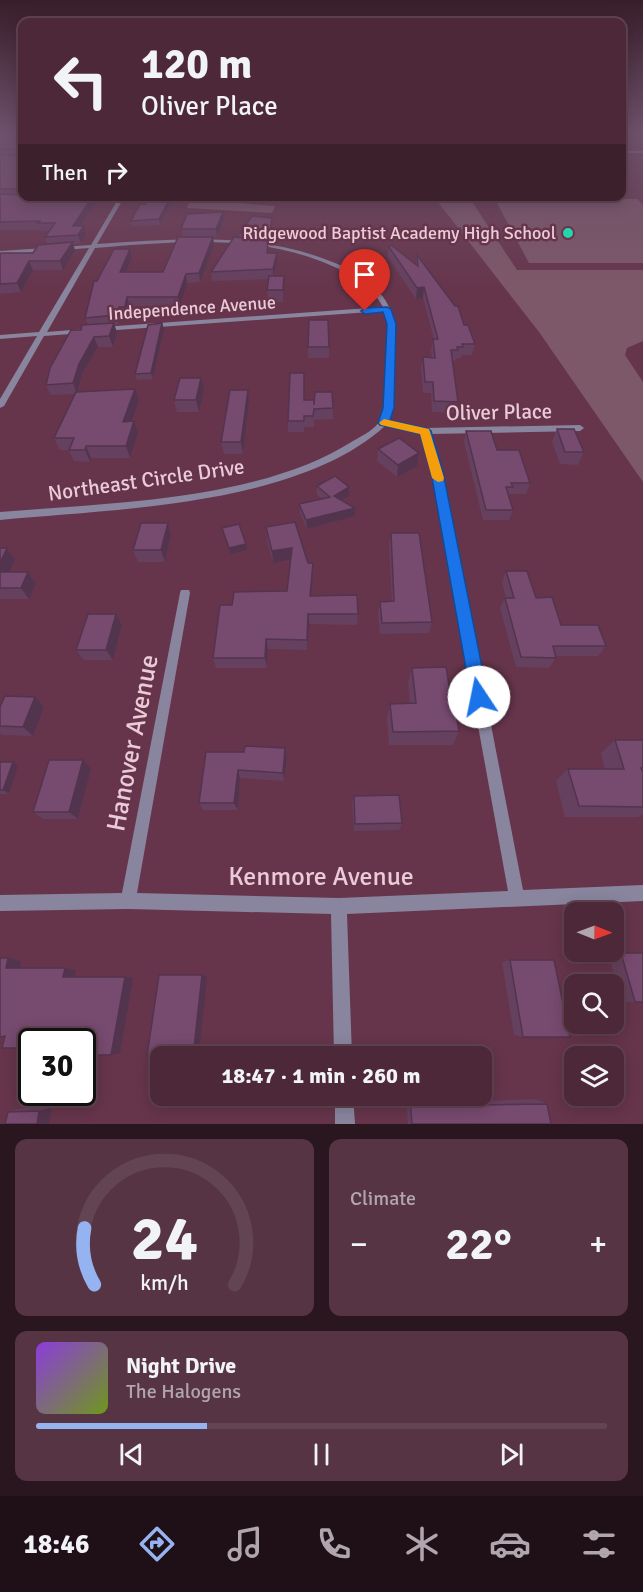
<!DOCTYPE html>
<meta charset="utf-8">
<style>
:root{--surface:#4c2838;--page:#563443;--text:#f1f3f6;--muted:#b2a6ae;--line:#634453;--accent:#95b2f1}
body{margin:0;font-family:Signika,sans-serif;background:var(--page);color:var(--text);height:100vh;display:flex;flex-direction:column;font-size:22px;white-space:nowrap}
*{box-sizing:border-box;margin:0}
p{font-size:20px;color:var(--muted)}
.icon{flex:none;width:33px;height:33px;fill:none;stroke:currentColor;stroke-width:2;stroke-linecap:round;stroke-linejoin:round}
.map{position:relative;height:1124px;overflow:hidden}
.drawer{display:flex;flex-direction:column;gap:15px;padding:15px;background:#2a161f;flex:1}
.drawer>*{flex:none}
.banner{position:absolute;left:18px;top:18px;width:608px;height:183px;border-radius:12px;box-shadow:0 3px 15px #0003,0 0 0 2px var(--line);background:#4c2838;color:var(--text);overflow:hidden}
.needle{width:39px;rotate:91deg}
.tools{position:absolute;left:564px;top:902px;display:grid;gap:12px}
.tools a{display:grid;place-items:center;width:60px;height:60px;border-radius:12px;background:var(--surface);box-shadow:0 3px 15px #0003,0 0 0 2px var(--line);font-size:30px}
.speed{position:absolute;left:18px;top:1028px;display:flex;gap:12px;font-size:30px;font-weight:700;text-align:center}
.speed>*{display:grid;place-content:center;width:78px;height:78px;border-radius:50%;background:var(--surface);box-shadow:0 3px 15px #0003,0 0 0 2px var(--line);line-height:1}
.speed .limit{border:3px solid #111;border-radius:9px;background:#fff;color:#111}
.pin{position:absolute;display:grid;place-items:center;width:51px;height:51px;color:#fff;margin:-62px -26px;border-radius:50% 50% 50% 0;rotate:-45deg;box-shadow:0 0 6px #0007}
.pin .icon{rotate:45deg}
.me{position:absolute;width:66px;margin:-33px;rotate:349deg;stroke-linejoin:round;filter:drop-shadow(0 0 4px #0008)}
.turn{display:flex;align-items:center;gap:21px;height:126px;padding:0 24px;font-size:27px}
.turn .icon{width:78px;height:78px;stroke-width:2.5}
.turn b{display:block;font-size:42px;line-height:51px}
.then{display:flex;align-items:center;height:57px;padding:0 24px;background:#0003;gap:12px;font-size:22px}
.big{font-size:45px;font-weight:700;line-height:1.1}
.drawer .widget{flex:1;display:flex;flex-direction:column;justify-content:center;gap:9px;min-width:0;padding:0 21px;border-radius:12px;background:var(--page)}
.drawer .dial{align-items:center;gap:0}
.dial svg{height:156px;overflow:visible;fill:none;stroke:var(--line);stroke-width:7;stroke-linecap:round;text-anchor:middle}
.dial text{fill:var(--text);stroke:none}
.song{display:flex;align-items:center;gap:18px}
.cover{width:72px;height:72px;border-radius:9px;background:linear-gradient(135deg,hsl(270 70% 55%),hsl(80 70% 35%))}
.played{height:6px;border-radius:3px;background:linear-gradient(90deg,var(--accent) 30%,var(--line) 30%)}
.keys{display:flex;justify-content:space-around;direction:ltr}
.heat{display:flex;justify-content:space-between;align-items:center;font-size:33px;direction:ltr}
.drawer .tiles{flex:1;display:grid;gap:15px;grid-template-columns:1fr 1fr}
.widget:last-child{grid-column:span 2}
.trip{position:absolute;left:150px;top:1046px;width:342px;height:60px;border-radius:12px;background:var(--surface);box-shadow:0 3px 15px #0003,0 0 0 2px var(--line);font-weight:700;line-height:60px;text-align:center}
.tab-bar{display:flex;height:96px;justify-content:space-around;align-items:center;background:#1e1016;color:var(--muted)}
.tab-bar .icon{width:42px;height:42px}
.tab-bar .current{color:var(--accent)}
.tab-bar b{font-size:27px;color:var(--text)}
.map>svg:first-child{display:block}
.green{fill:#7d5868}
.lines{fill:none;stroke-linecap:round;stroke-linejoin:round}
.minor{fill:#89859e;fill-rule:evenodd}
.wall{fill:#66405f}
.shaded-wall{fill:#53344e}
.building{fill:#774a6f;stroke:#53344e;stroke-width:1.5}
.route{fill:#1a73e8;stroke:#114b97;stroke-width:1.5}
.slow{fill:#f59e0b}
.poi-dot{fill:#25d5ae;stroke:#66354b;stroke-width:2}
.labels{text-anchor:middle;dominant-baseline:central;stroke-width:5;stroke-linejoin:round;paint-order:stroke}
.far-poi-label{font-size:18px;fill:#eacbd7;stroke:#66354b;text-anchor:end}
.far-street-label{font-size:18px;fill:#eacbd7;stroke:#66354b}
.street-label{font-size:21px;fill:#eacbd7;stroke:#66354b}
.near-street-label{font-size:26px;fill:#eacbd7;stroke:#66354b}
</style>
<div class="map">
<svg width="643" height="1124" viewBox="0 0 643 1124">
<rect width="100%" height="100%" fill="#66354b"/>
<g class="green">
<path d="M 434,197 L 469,197 L 517,270 L 643,270 L 643,341 L 627,348 L 625,355 L 643,382 L 643,482 L 539,332 Z"/>
<path d="M 190,199 L 275,206 L 272,213 L 187,208 Z"/>
<path d="M 637,199 L 643,205 L 643,263 L 529,263 L 497,203 L 506,200 Z"/>
</g>
<g class="lines">
<g class="minor">
<path d="M 636,132 L 643,132 L 643,134 L 637,133 Z"/>
<rect x="621" y="151" width="22" height="2"/>
<path d="M 119,196 L 184,199 L 186,200 L 184,201 L 122,201 L 97,244 C 177,239 259,231 335,263 C 358,272 380,286 390,309 C 397,324 395,342 394,358 C 393,379 397,402 388,421 L 425,428 L 580,425 L 584,428 L 580,431 L 430,434 L 442,472 L 523,890 L 643,885 L 643,901 L 347,914 L 352,1056 L 334,1056 L 331,914 L 128,909 L 0,911 L 0,895 L 122,893 L 180,593 L 181,590 L 189,590 L 190,593 L 137,893 L 339,898 L 508,891 L 432,472 L 421,433 L 385,426 C 297,506 114,509 0,520 L 0,512 C 109,503 259,501 353,441 C 362,436 376,429 381,419 C 389,404 385,382 386,365 C 387,347 391,329 384,311 L 103,331 L 100,329 L 103,327 L 383,307 C 372,286 351,274 330,265 C 256,233 174,242 95,248 L 47,332 L 84,329 L 87,331 L 84,333 L 44,336 L 4,406 L 0,408 L 0,399 L 37,336 L 0,339 L 0,335 L 39,332 L 89,248 L 0,255 L 0,251 L 91,245 L 117,201 L 82,200 L 80,199 L 82,198 L 118,198 Z"/>
<path d="M 335,1095 L 353,1095 L 355,1124 L 335,1124 Z"/>
</g>
</g>
<g class="wall">
<path d="M 0,132 L 22,132 L 22,196 L 96,203 L 81,226 L 84,226 L 86,234 L 81,243 L 73,244 L 75,251 L 63,270 L 33,270 L 21,292 L 0,294 L 0,255 L 33,253 L 47,244 L 45,237 L 49,231 L 41,231 L 41,230 L 0,230 Z"/>
<path d="M 170,198 L 171,203 L 160,225 L 132,226 L 131,221 L 145,204 Z"/>
<path d="M 223,212 L 224,220 L 217,237 L 213,237 L 214,246 L 200,282 L 187,283 L 180,306 L 130,306 L 128,316 L 121,316 L 119,324 L 114,325 L 117,333 L 113,347 L 98,347 L 82,374 L 78,392 L 139,401 L 131,421 L 134,421 L 138,433 L 130,458 L 91,458 L 90,462 L 74,461 L 69,450 L 60,450 L 54,438 L 75,394 L 51,395 L 46,385 L 81,330 L 88,325 L 85,318 L 97,281 L 130,249 L 132,258 L 126,272 L 163,272 L 183,237 L 181,229 Z"/>
<path d="M 272,223 L 270,243 L 268,242 L 268,253 L 277,262 L 274,276 L 284,287 L 283,302 L 268,302 L 267,290 L 268,279 L 212,281 L 211,272 L 240,238 L 240,233 Z"/>
<path d="M 389,247 L 416,264 L 417,255 L 464,325 L 475,344 L 472,355 L 461,355 L 461,358 L 456,358 L 455,361 L 452,361 L 458,402 L 455,413 L 432,412 L 431,393 L 423,393 L 421,368 L 423,357 L 432,358 L 431,350 L 433,339 L 434,339 L 423,298 L 416,299 L 388,257 Z"/>
<path d="M 164,329 L 153,379 L 137,380 L 135,374 Z"/>
<rect x="308" y="347" width="21" height="11"/>
<path d="M 201,378 L 204,390 L 199,412 L 177,412 L 174,400 Z"/>
<path d="M 248,390 L 249,402 L 243,454 L 224,454 L 221,442 Z"/>
<path d="M 304,400 L 333,408 L 333,419 L 314,420 L 314,427 L 304,427 L 304,432 L 288,432 L 288,421 Z"/>
<path d="M 557,429 L 584,452 L 578,465 L 560,464 L 552,442 Z"/>
<path d="M 466,431 L 497,450 L 530,483 L 526,494 L 510,494 L 509,497 L 513,510 L 509,520 L 483,520 L 464,442 Z"/>
<path d="M 378,449 L 417,466 L 397,477 L 377,461 Z"/>
<path d="M 317,486 L 349,496 L 342,500 L 355,516 L 307,529 L 300,513 L 299,504 L 322,499 L 317,495 Z"/>
<path d="M 168,523 L 171,535 L 165,562 L 138,562 L 133,550 Z"/>
<path d="M 266,527 L 308,563 L 313,574 L 311,596 L 358,614 L 357,625 L 309,624 L 307,650 L 268,649 L 267,668 L 216,668 L 213,658 L 287,591 L 291,559 L 273,563 L 267,539 Z"/>
<path d="M 391,533 L 432,622 L 429,633 L 380,634 L 378,613 L 380,602 L 392,601 L 389,545 Z"/>
<path d="M 0,548 L 7,548 L 15,560 L 9,572 L 28,572 L 36,584 L 29,599 L 0,599 Z"/>
<path d="M 506,571 L 536,598 L 561,625 L 606,646 L 598,656 L 555,656 L 556,658 L 549,668 L 516,667 L 500,608 L 505,598 L 506,598 L 502,582 Z"/>
<path d="M 116,614 L 122,625 L 113,660 L 84,660 L 76,650 Z"/>
<path d="M 412,668 L 451,697 L 459,731 L 453,745 L 389,745 L 387,718 L 390,704 L 410,704 L 408,683 Z"/>
<path d="M 35,697 L 44,707 L 33,736 L 3,735 L 0,733 L 0,707 Z"/>
<path d="M 615,740 L 643,740 L 643,814 L 638,817 L 565,817 L 556,781 L 568,769 L 605,769 L 601,753 Z"/>
<path d="M 206,752 L 287,757 L 284,781 L 240,778 L 238,810 L 203,810 L 199,803 Z"/>
<path d="M 0,762 L 13,762 L 18,766 L 9,794 L 0,794 Z"/>
<path d="M 91,769 L 78,819 L 43,819 L 33,812 Z"/>
<path d="M 354,796 L 402,823 L 399,830 L 354,831 L 352,803 Z"/>
<path d="M 621,953 L 643,1002 L 622,1002 L 609,956 Z"/>
<path d="M 510,960 L 523,1037 L 514,1035 L 502,962 Z"/>
<path d="M 430,1095 L 482,1095 L 483,1101 L 536,1099 L 547,1104 L 551,1124 L 408,1124 L 406,1096 Z"/>
<path d="M 52,1107 L 49,1124 L 8,1112 L 22,1108 Z"/>
</g>
<g class="shaded-wall">
<path d="M 93,196 L 94,196 L 96,203 L 75,234 L 73,226 Z"/>
<path d="M 170,198 L 171,203 L 160,225 L 159,219 Z"/>
<path d="M 223,212 L 224,220 L 217,237 L 216,229 Z"/>
<path d="M 272,218 L 272,223 L 270,243 L 269,237 Z"/>
<path d="M 84,226 L 86,234 L 81,243 L 78,235 Z"/>
<path d="M 213,237 L 214,246 L 200,282 L 199,273 Z"/>
<path d="M 73,242 L 75,251 L 63,270 L 60,261 Z"/>
<path d="M 130,249 L 132,258 L 122,281 L 120,272 Z"/>
<path d="M 277,253 L 277,262 L 273,278 L 273,269 Z"/>
<path d="M 29,261 L 33,270 L 21,292 L 17,283 Z"/>
<path d="M 186,274 L 187,283 L 180,306 L 178,297 Z"/>
<path d="M 284,276 L 284,287 L 283,302 L 283,290 Z"/>
<path d="M 424,287 L 423,298 L 416,299 L 417,288 Z"/>
<path d="M 127,297 L 130,306 L 128,316 L 125,307 Z"/>
<path d="M 119,307 L 121,316 L 119,324 L 116,315 Z"/>
<path d="M 114,323 L 117,333 L 113,347 L 109,336 Z"/>
<path d="M 162,323 L 164,329 L 153,379 L 151,373 Z"/>
<path d="M 94,337 L 98,347 L 82,374 L 77,394 L 73,383 L 79,364 Z"/>
<path d="M 201,378 L 204,390 L 199,412 L 196,400 Z"/>
<path d="M 135,389 L 139,401 L 127,433 L 123,422 Z"/>
<path d="M 248,390 L 249,402 L 243,454 L 241,442 Z"/>
<path d="M 134,421 L 138,433 L 130,458 L 126,446 Z"/>
<path d="M 86,446 L 91,458 L 90,462 L 85,450 Z"/>
<path d="M 419,453 L 417,466 L 397,477 L 398,465 Z"/>
<path d="M 349,487 L 349,496 L 334,504 L 334,496 Z"/>
<path d="M 355,508 L 355,516 L 307,529 L 306,520 Z"/>
<path d="M 168,523 L 171,535 L 165,562 L 161,550 Z"/>
<path d="M 246,544 L 247,550 L 231,554 L 229,548 Z"/>
<path d="M 7,548 L 15,560 L 6,579 L 0,570 L 0,563 Z"/>
<path d="M 292,548 L 293,559 L 273,563 L 272,551 Z"/>
<path d="M 313,563 L 313,574 L 310,607 L 310,596 Z"/>
<path d="M 28,572 L 36,584 L 29,599 L 21,588 Z"/>
<path d="M 116,614 L 122,625 L 113,660 L 106,650 Z"/>
<path d="M 308,614 L 309,624 L 307,650 L 307,640 Z"/>
<path d="M 266,639 L 268,649 L 267,668 L 265,658 Z"/>
<path d="M 35,697 L 44,707 L 33,736 L 23,727 Z"/>
<path d="M 285,748 L 287,757 L 284,781 L 283,773 Z"/>
<path d="M 83,760 L 91,769 L 78,819 L 69,812 Z"/>
<path d="M 13,762 L 18,766 L 9,794 L 3,790 Z"/>
<path d="M 238,770 L 240,778 L 238,810 L 234,803 Z"/>
<path d="M 8,958 L 21,961 L 19,970 L 6,968 Z"/>
<path d="M 65,968 L 76,970 L 74,978 L 63,977 Z"/>
<path d="M 202,975 L 207,977 L 199,1054 L 193,1056 Z"/>
<path d="M 125,977 L 133,978 L 120,1053 L 111,1055 Z"/>
<path d="M 52,1107 L 49,1124 L 37,1124 L 39,1111 Z"/>
</g>
<g class="building">
<path d="M 0,132 L 22,132 L 22,189 L 0,189 L 0,155 L 19,155 L 21,149 L 0,149 Z"/>
<path d="M 0,194 L 22,195 L 22,196 L 93,196 L 73,226 L 84,226 L 78,235 L 45,237 L 55,223 L 38,223 L 40,221 L 0,222 Z"/>
<path d="M 148,198 L 170,198 L 159,219 L 131,221 L 140,204 L 145,204 Z"/>
<path d="M 223,212 L 216,229 L 181,229 L 187,214 Z"/>
<path d="M 252,216 L 272,218 L 269,237 L 240,233 Z"/>
<path d="M 178,237 L 213,237 L 199,273 L 186,274 L 178,297 L 127,297 L 125,307 L 119,307 L 116,315 L 85,318 L 94,281 L 97,281 L 114,249 L 130,249 L 120,272 L 163,272 Z"/>
<path d="M 234,237 L 268,241 L 267,253 L 277,253 L 273,269 L 211,272 Z"/>
<path d="M 73,242 L 60,261 L 29,261 L 17,283 L 0,284 L 0,255 L 1,253 L 33,253 L 38,245 Z"/>
<path d="M 391,245 L 418,266 L 417,255 L 455,306 L 458,306 L 464,325 L 468,325 L 475,344 L 462,344 L 463,347 L 457,347 L 458,350 L 451,350 L 458,402 L 434,401 L 433,382 L 425,382 L 423,357 L 435,358 L 433,339 L 438,339 L 424,287 L 417,288 L 389,247 Z"/>
<path d="M 269,276 L 284,276 L 283,290 L 267,290 Z"/>
<path d="M 309,320 L 328,320 L 329,347 L 308,347 Z"/>
<path d="M 114,323 L 109,336 L 94,337 L 79,364 L 73,383 L 46,385 L 50,368 L 71,330 L 81,330 L 82,325 Z"/>
<path d="M 162,323 L 151,373 L 135,374 L 148,325 Z"/>
<path d="M 290,373 L 304,373 L 304,400 L 314,400 L 314,405 L 315,392 L 332,392 L 333,408 L 314,409 L 313,416 L 304,416 L 304,421 L 288,421 Z"/>
<path d="M 180,378 L 201,378 L 196,400 L 174,400 Z"/>
<path d="M 135,389 L 123,422 L 134,421 L 126,446 L 86,446 L 85,450 L 69,450 L 74,438 L 54,438 L 76,392 Z"/>
<path d="M 230,390 L 248,390 L 241,442 L 221,442 Z"/>
<path d="M 557,429 L 574,429 L 584,452 L 565,452 Z"/>
<path d="M 466,431 L 491,431 L 497,450 L 519,450 L 530,483 L 511,483 L 513,487 L 506,487 L 513,510 L 486,510 Z"/>
<path d="M 399,438 L 419,453 L 398,465 L 378,449 Z"/>
<path d="M 335,476 L 349,487 L 334,496 L 355,508 L 306,520 L 299,504 L 330,497 L 317,486 Z"/>
<path d="M 295,522 L 308,563 L 313,563 L 310,596 L 357,595 L 358,614 L 308,614 L 307,640 L 266,639 L 265,658 L 213,658 L 220,605 L 232,605 L 234,592 L 287,591 L 292,548 L 272,551 L 266,527 Z"/>
<path d="M 141,523 L 168,523 L 161,550 L 133,550 Z"/>
<path d="M 239,524 L 246,544 L 229,548 L 222,528 Z"/>
<path d="M 391,533 L 419,533 L 432,622 L 382,623 L 380,602 L 394,601 Z"/>
<path d="M 0,548 L 7,548 L 0,563 Z"/>
<path d="M 506,571 L 527,571 L 536,598 L 552,597 L 561,625 L 598,625 L 606,646 L 553,646 L 556,658 L 521,657 L 505,598 L 514,598 Z"/>
<path d="M 0,572 L 28,572 L 21,588 L 0,588 Z"/>
<path d="M 88,614 L 116,614 L 106,650 L 76,650 Z"/>
<path d="M 446,667 L 451,697 L 453,697 L 459,731 L 393,732 L 390,704 L 416,703 L 412,668 Z"/>
<path d="M 5,696 L 35,697 L 23,727 L 0,726 L 0,707 Z"/>
<path d="M 615,740 L 643,740 L 643,767 L 641,768 L 643,772 L 643,807 L 579,806 L 568,769 L 624,769 Z"/>
<path d="M 245,746 L 285,748 L 283,773 L 238,770 L 234,803 L 199,803 L 206,752 L 244,752 Z"/>
<path d="M 49,760 L 83,760 L 69,812 L 33,812 Z"/>
<path d="M 0,762 L 13,762 L 3,790 L 0,790 Z"/>
<path d="M 399,795 L 402,823 L 355,824 L 354,796 Z"/>
<path d="M 621,953 L 643,953 L 643,1002 L 635,1002 Z"/>
<path d="M 0,958 L 8,958 L 6,968 L 65,968 L 63,977 L 125,977 L 111,1055 L 82,1055 L 82,1041 L 32,1041 L 32,1048 L 2,1048 L 5,1036 L 0,1037 Z"/>
<path d="M 510,960 L 554,960 L 570,1037 L 523,1037 Z"/>
<path d="M 159,975 L 202,975 L 193,1056 L 147,1056 Z"/>
<path d="M 482,1093 L 483,1105 L 547,1104 L 551,1124 L 412,1124 L 410,1100 L 435,1100 L 435,1095 L 482,1095 Z"/>
<path d="M 39,1111 L 37,1124 L 5,1124 L 8,1112 Z"/>
</g>
<linearGradient id="sky" x2="0" y2="1"><stop stop-color="#381d29"/><stop offset="0.46" stop-color="#6e516c"/><stop offset="1" stop-color="#6e516c" stop-opacity="0"/></linearGradient>
<rect width="643" height="289" fill="url(#sky)"/>
<path class="route" d="M 387,307 L 391,309 L 396,324 L 394,408 L 390,420 L 429,429 L 431,431 L 443,472 L 488,697 L 485,702 L 479,704 L 474,702 L 471,697 L 431,472 L 420,434 L 380,425 L 378,423 L 383,408 L 387,324 L 383,312 L 365,314 L 361,311 L 365,308 Z"/>
<path class="slow" d="M 384,419 L 429,429 L 444,478 L 443,481 L 438,482 L 432,478 L 420,434 L 381,425 L 379,423 Z"/>
<circle class="poi-dot" cx="568" cy="233" r="6"/>
<g class="labels">
<g class="far-poi-label">
<text x="556" y="233">Ridgewood Baptist Academy High School</text>
</g>
<g class="far-street-label">
<text transform="translate(192 308) rotate(-4)">Independence Avenue</text>
</g>
<g class="street-label">
<text transform="translate(499 412) rotate(-1)">Oliver Place</text>
<text transform="translate(146 480) rotate(-8)">Northeast Circle Drive</text>
</g>
<g class="near-street-label">
<text transform="translate(133 743) rotate(-79)">Hanover Avenue</text>
<text x="321" y="877">Kenmore Avenue</text>
</g>
</g>
</svg>
<div class="tools">
<a><svg class="needle" viewBox="-14 -14 28 28"><path d="M0-13l5 13h-10z" fill="#e53935"/><path d="M0 13l5-13h-10z" fill="#b2a6ae"/></svg></a>
<a><svg class="icon" aria-label="search" viewBox="0 0 24 24"><circle cx="10" cy="10" r="6"/><path d="M15 15l6 6"/></svg></a>
<a><svg class="icon" aria-label="layers" viewBox="0 0 24 24"><path d="M12 4l9 5-9 5-9-5zM3 14l9 5 9-5"/></svg></a>
</div>
<div class="speed"><div class="limit">30</div></div>
<div class="pin" style="left:365px;top:311px;background:#d93025"><svg class="icon" aria-label="arrive" viewBox="0 0 24 24"><path d="M6 21V4h12l-3 4 3 4H6"/></svg></div>
<svg class="me" style="left:479px;top:697px" viewBox="-20 -20 40 40"><circle r="19" fill="#fff"/><path d="M0-13L10 11 0 6-10 11z" fill="#1a73e8"/></svg>
<div class="trip">18:47 · 1 min · 260 m</div>
<div class="banner">
<div class="turn"><svg class="icon" aria-label="left" viewBox="0 0 24 24"><path d="M17 20v-9H6M10 6l-5 5 5 5"/></svg><div><b>120 m</b>Oliver Place</div></div>
<div class="then">Then<svg class="icon" aria-label="right" viewBox="0 0 24 24"><path d="M7 20v-9h11M14 6l5 5-5 5"/></svg></div>
</div>
</div>
<section class="drawer">
<div class="tiles">
<div class="widget dial"><svg viewBox="0 0 100 80">
<path d="M14 69A42 42 0 1 1 86 69"/>
<path d="M14 69A42 42 0 0 1 9 40" stroke="#95b2f1"/>
<text x="50" y="56" font-size="32" font-weight="700">24</text>
<text x="50" y="72" font-size="11">km/h</text>
</svg></div>
<div class="widget"><p>Climate</p>
<div class="heat"><a>−</a><b class="big">22°</b><a>+</a></div>
</div>
<div class="widget">
<div class="song"><i class="cover"></i><div><b>Night Drive</b><p>The Halogens</p></div></div>
<div class="played"></div>
<div class="keys"><svg class="icon" aria-label="previous" viewBox="0 0 24 24"><path d="M18 5L8 12l10 7zM5 5v14"/></svg><svg class="icon" aria-label="pause" viewBox="0 0 24 24"><path d="M8 5v14M16 5v14"/></svg><svg class="icon" aria-label="next" viewBox="0 0 24 24"><path d="M6 5l10 7-10 7zM19 5v14"/></svg></div>
</div>
</div>
</section>
<nav class="tab-bar">
<b>18:46</b>
<svg class="icon current" aria-label="directions" viewBox="0 0 24 24"><path d="M12 3l9 9-9 9-9-9zM9 14v-3h6M13 9l2 2-2 2"/></svg>
<svg class="icon" aria-label="music" viewBox="0 0 24 24"><path d="M9 18V5l10-2v13"/><circle cx="6" cy="18" r="3"/><circle cx="16" cy="16" r="3"/></svg>
<svg class="icon" aria-label="phone" viewBox="0 0 24 24"><path d="M5 4h4l2 5-3 2q2 4 5 5l2-3 5 2v4C11 20 4 13 5 4z"/></svg>
<svg class="icon" aria-label="climate" viewBox="0 0 24 24"><path d="M12 3v18M4 7l16 10M4 17L20 7"/></svg>
<svg class="icon" aria-label="car" viewBox="0 0 24 24"><path d="M5 17H2v-5l4-1 3-4h7l3 4 3 1v5h-3M9 17h6M6 11h13"/><circle cx="7" cy="17" r="2"/><circle cx="17" cy="17" r="2"/></svg>
<svg class="icon" aria-label="filters" viewBox="0 0 24 24"><path d="M4 7h16M4 17h16"/><circle cx="9" cy="7" r="2"/><circle cx="15" cy="17" r="2"/></svg>
</nav>
